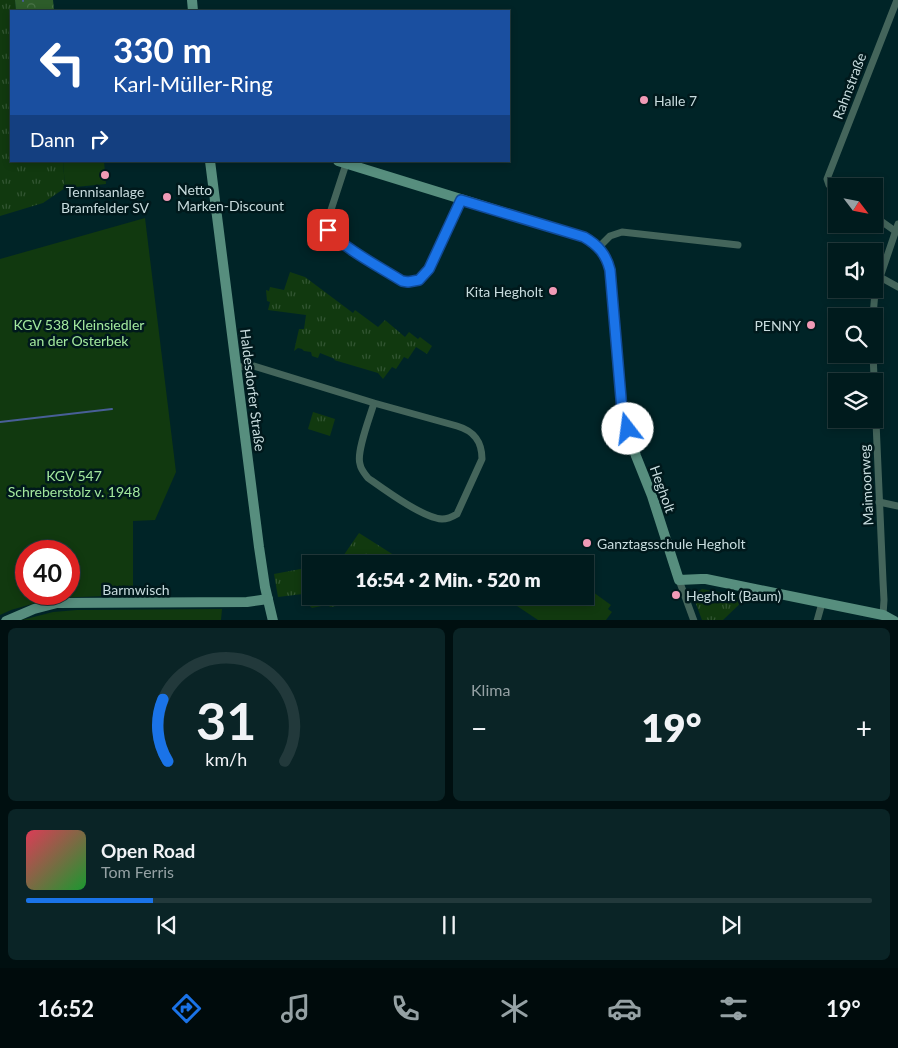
<!DOCTYPE html>
<html lang="de">
<meta charset="utf-8">
<style>
:root{--surface:#001b1d;--page:#0a2426;--text:#f1f3f6;--muted:#95a1a4;--line:#22393b;--accent:#1a73e8}
body{margin:0;font-family:Lato,sans-serif;background:var(--page);color:var(--text);height:100vh;display:flex;flex-direction:column;font-size:19px;white-space:nowrap}
*{box-sizing:border-box;margin:0}
p{font-size:16px;color:var(--muted)}
.icon{flex:none;width:28px;height:28px;fill:none;stroke:currentColor;stroke-width:2;stroke-linecap:round;stroke-linejoin:round}
.map{position:relative;height:620px;overflow:hidden}
.panel{display:flex;flex-direction:column;gap:8px;padding:8px;background:#000f10;flex:1}
.panel>*{flex:none}
.top-card{position:absolute;left:10px;top:10px;width:500px;height:152px;border-radius:0px;box-shadow:0 2px 8px #0003,0 0 0 1px var(--line);background:#1a4fa0;color:#fff;overflow:hidden}
.needle{width:32px;rotate:122deg}
.buttons{position:absolute;left:828px;top:178px;display:grid;gap:10px}
.buttons a{display:grid;place-items:center;width:55px;height:55px;border-radius:0px;background:var(--surface);box-shadow:0 2px 8px #0003,0 0 0 1px var(--line);font-size:25px}
.speed{position:absolute;left:15px;top:540px;display:flex;gap:10px;font-size:25px;font-weight:700;text-align:center}
.speed>*{display:grid;place-content:center;width:65px;height:65px;border-radius:50%;background:var(--surface);box-shadow:0 2px 8px #0003,0 0 0 1px var(--line);line-height:1}
.speed .limit{border:8px solid #d22;background:#fff;color:#111}
.pin{position:absolute;display:grid;place-items:center;width:42px;height:42px;color:#fff;margin:-21px;border-radius:10px;box-shadow:0 2px 8px #0006}
.me{position:absolute;width:55px;margin:-28px;rotate:345deg;stroke-linejoin:round;filter:drop-shadow(0 0 4px #0008)}
.turn{display:flex;align-items:center;gap:18px;height:105px;padding:0 20px;font-size:22px}
.turn .icon{width:65px;height:65px;stroke-width:2.5}
.turn b{display:block;font-size:35px;line-height:42px}
.then{display:flex;align-items:center;height:48px;padding:0 20px;background:#0003;gap:10px;font-size:19px}
.big{font-size:38px;font-weight:800;line-height:1.1}
.panel .card{flex:1;display:flex;flex-direction:column;justify-content:center;gap:8px;min-width:0;padding:0 18px;border-radius:8px;background:var(--page)}
.panel .dial{align-items:center;gap:0}
.dial svg{height:130px;overflow:visible;fill:none;stroke:var(--line);stroke-width:7;stroke-linecap:round;text-anchor:middle}
.dial text{fill:var(--text);stroke:none}
.song{display:flex;align-items:center;gap:15px}
.cover{width:60px;height:60px;border-radius:8px;background:linear-gradient(135deg,hsl(350 70% 55%),hsl(130 70% 35%))}
.played{height:5px;border-radius:2px;background:linear-gradient(90deg,var(--accent) 15%,var(--line) 15%)}
.keys{display:flex;justify-content:space-around;direction:ltr}
.heat{display:flex;justify-content:space-between;align-items:center;font-size:28px;direction:ltr}
.panel .tiles{flex:1;display:grid;gap:8px;grid-template-columns:1fr 1fr}
.card:last-child{grid-column:span 2}
.trip{position:absolute;left:302px;top:555px;width:292px;height:50px;border-radius:0px;background:var(--surface);box-shadow:0 2px 8px #0003,0 0 0 1px var(--line);font-weight:800;line-height:50px;text-align:center}
.menu{display:flex;height:80px;justify-content:space-around;align-items:center;background:#000b0c;color:var(--muted)}
.menu .icon{width:35px;height:35px}
.menu .on{color:var(--accent)}
.menu b{font-size:22px;color:var(--text)}
.map>svg:first-child{display:block}
.grass{fill:url(#grass-tufts)}
.forest{fill:url(#forest-crowns)}
.garden{fill:#11390f;fill-rule:evenodd}
.lines{fill:none;stroke-linecap:round;stroke-linejoin:round}
.stream{stroke:#485f97;stroke-width:2}
.street{stroke:#44655b;stroke-width:7}
.secondary{stroke:#578e7e;stroke-width:10}
.route-casing{stroke:#114b97;stroke-width:12}
.route{stroke:#1a73e8;stroke-width:9}
.poi-dot{fill:#f09ab6;stroke:#00191c;stroke-width:2}
.labels{text-anchor:middle;dominant-baseline:central;stroke-width:5;stroke-linejoin:round;paint-order:stroke}
.street-label{font-size:14px;fill:#c8dcde;stroke:#00191c}
.poi-label{font-size:14px;fill:#c8dcde;stroke:#00191c;text-anchor:start}
.park-label{font-size:14px;fill:#a3e99e;stroke:#00191c}
</style>
<div class="map">
<svg width="898" height="621" viewBox="0 0 898 621">
<defs>
<pattern id="grass-tufts" width="24" height="20" patternUnits="userSpaceOnUse" patternTransform="scale(1.25)"><rect width="24" height="20" fill="#11390f"/><path d="M3 7l-1-3M5 7V3M7 7l1-3M15 17l-1-3M17 17v-4M19 17l1-3" fill="none" stroke="#325532"/></pattern>
<pattern id="forest-crowns" width="20" height="18" patternUnits="userSpaceOnUse" patternTransform="scale(1.25)"><rect width="20" height="18" fill="#2d5c2a"/><path d="M2 6a3 3 0 1 1 6 0M12 15a3 3 0 1 1 6 0" fill="none" stroke="#4a7348"/></pattern>
</defs>
<rect width="100%" height="100%" fill="#002427"/>
<g class="grass">
<path d="M 0,0 L 15,0 L 16,11 L 11,11 L 11,161 L 63,161 L 65,188 L 43,203 L 0,216 Z"/>
<path d="M 290,272 L 305,277 L 353,313 L 355,310 L 378,327 L 385,320 L 405,337 L 409,332 L 418,339 L 420,337 L 432,346 L 427,354 L 416,347 L 408,359 L 404,357 L 396,369 L 392,367 L 383,379 L 378,373 L 334,360 L 335,359 L 320,353 L 318,358 L 312,356 L 311,352 L 304,351 L 302,349 L 298,348 L 294,351 L 299,329 L 304,329 L 306,315 L 268,310 L 270,302 L 267,301 L 266,290 L 269,291 L 270,287 L 284,290 Z"/>
<path d="M 313,412 L 335,419 L 330,436 L 308,429 Z"/>
<path d="M 359,533 L 408,564 L 329,564 L 339,562 Z"/>
<path d="M 311,567 L 311,593 L 278,597 L 274,574 Z"/>
<path d="M 702,589 L 747,597 L 723,620 L 702,620 L 693,596 Z"/>
<path d="M 313,596 L 340,596 L 336,606 L 331,607 L 326,605 L 312,608 L 309,605 L 309,599 Z"/>
</g>
<path class="forest" d="M 15,0 L 53,0 L 54,10 L 16,11 Z"/>
<g class="garden">
<path d="M 63,161 L 104,161 L 106,184 L 65,188 Z"/>
<path d="M 145,218 L 176,472 L 155,520 L 133,521 L 133,595 L 53,598 L 11,610 L 0,615 L 0,259 ZM 26,551 L 69,551 L 69,594 L 26,594 Z"/>
<path d="M 586,587 L 611,605 L 608,609 L 612,612 L 606,620 L 538,620 L 517,606 L 524,596 L 586,596 Z"/>
<path d="M 222,609 L 221,620 L 22,620 L 53,612 L 77,610 Z"/>
</g>
<g class="lines">
<g class="stream">
<path d="M 23,1 L 23,0"/>
<path d="M 0,422 L 112,409"/>
</g>
<g class="street">
<path d="M 346,164 L 330,213 L 328,230 L 336,238 L 403,281 L 408,282 L 419,280 L 429,269 L 461,200"/>
<path d="M 836,190 L 829,185 L 827,179 L 897,0"/>
<path d="M 874,216 L 895,231"/>
<path d="M 599,247 L 610,236 L 622,232 L 738,245"/>
<path d="M 880,277 L 898,287"/>
<path d="M 873,316 L 875,292 L 898,224"/>
<path d="M 873,354 L 883,581 L 884,600 L 883,615"/>
<path d="M 236,367 L 254,366 L 374,403 C 370,417 356,452 360,464 C 361,470 365,474 368,478 C 385,490 423,518 442,519 C 448,519 452,517 457,514 L 482,459 C 482,441 474,431 457,426 L 374,403"/>
<path d="M 879,502 L 898,506"/>
<path d="M 679,580 L 694,621"/>
<path d="M 817,621 L 822,603"/>
</g>
<g class="secondary">
<path d="M 192,0 L 193,11"/>
<path d="M 210,161 L 259,547 L 265,587 L 273,621"/>
<path d="M 338,161 L 584,237 C 598,245 606,254 610,270 L 622,410 L 636,456 L 652,496 L 679,580 L 701,579 L 706,579 L 883,615 L 894,621"/>
<path d="M 6,621 L 34,609 L 57,603 L 247,602 L 268,599"/>
</g>
</g>
<g class="lines">
<defs>
<path id="route" d="M 328,230 C 346,250 380,267 402,281 L 408,282 L 419,280 L 429,269 L 461,200 L 584,237 C 598,245 606,254 610,270 L 622,410 L 628,429"/>
</defs>
<use href="#route" class="route-casing"/>
<use href="#route" class="route"/>
</g>
<g class="poi-dot">
<circle cx="644" cy="100" r="5"/>
<circle cx="105" cy="175" r="5"/>
<circle cx="167" cy="197" r="5"/>
<circle cx="553" cy="291" r="5"/>
<circle cx="811" cy="325" r="5"/>
<circle cx="587" cy="543" r="5"/>
<circle cx="676" cy="595" r="5"/>
</g>
<g class="labels">
<g class="street-label">
<text transform="translate(849 86) rotate(-69)">Rahnstraße</text>
<text transform="translate(253 390) rotate(83)">Haldesdorfer Straße</text>
<text transform="translate(866 485) rotate(-93)">Maimoorweg</text>
<text transform="translate(663 489) rotate(70)">Hegholt</text>
<text x="136" y="589">Barmwisch</text>
</g>
<g class="poi-label">
<text x="654" y="100">Halle 7</text>
<text x="177" y="189">Netto<tspan x="177" dy="16">Marken-Discount</tspan></text>
<text x="105" y="191" text-anchor="middle">Tennisanlage<tspan x="105" dy="16">Bramfelder SV</tspan></text>
<text x="543" y="291" text-anchor="end">Kita Hegholt</text>
<text x="801" y="325" text-anchor="end">PENNY</text>
<text x="597" y="543">Ganztagsschule Hegholt</text>
<text x="686" y="595">Hegholt (Baum)</text>
</g>
<g class="park-label">
<text x="79" y="324">KGV 538 Kleinsiedler<tspan x="79" dy="16">an der Osterbek</tspan></text>
<text x="74" y="475">KGV 547<tspan x="74" dy="16">Schreberstolz v. 1948</tspan></text>
</g>
</g>
</svg>
<div class="buttons">
<a><svg class="needle" viewBox="-14 -14 28 28"><path d="M0-13l5 13h-10z" fill="#e53935"/><path d="M0 13l5-13h-10z" fill="#95a1a4"/></svg></a>
<a><svg class="icon" aria-label="sound" viewBox="0 0 24 24"><path d="M4 9h4l5-4v14l-5-4H4zM17 9q2 3 0 6"/></svg></a>
<a><svg class="icon" aria-label="search" viewBox="0 0 24 24"><circle cx="10" cy="10" r="6"/><path d="M15 15l6 6"/></svg></a>
<a><svg class="icon" aria-label="layers" viewBox="0 0 24 24"><path d="M12 4l9 5-9 5-9-5zM3 14l9 5 9-5"/></svg></a>
</div>
<div class="speed"><div class="limit">40</div></div>
<div class="pin" style="left:328px;top:230px;background:#d93025"><svg class="icon" aria-label="arrive" viewBox="0 0 24 24"><path d="M6 21V4h12l-3 4 3 4H6"/></svg></div>
<svg class="me" style="left:628px;top:429px" viewBox="-20 -20 40 40"><circle r="19" fill="#fff"/><path d="M0-13L10 11 0 6-10 11z" fill="#1a73e8"/></svg>
<div class="trip">16:54 · 2 Min. · 520 m</div>
<div class="top-card">
<div class="turn"><svg class="icon" aria-label="left" viewBox="0 0 24 24"><path d="M17 20v-9H6M10 6l-5 5 5 5"/></svg><div><b>330 m</b>Karl-Müller-Ring</div></div>
<div class="then">Dann<svg class="icon" aria-label="right" viewBox="0 0 24 24"><path d="M7 20v-9h11M14 6l5 5-5 5"/></svg></div>
</div>
</div>
<section class="panel">
<div class="tiles">
<div class="card dial"><svg viewBox="0 0 100 80">
<path d="M14 69A42 42 0 1 1 86 69"/>
<path d="M14 69A42 42 0 0 1 11 31" stroke="#1a73e8"/>
<text x="50" y="56" font-size="32" font-weight="700">31</text>
<text x="50" y="72" font-size="11">km/h</text>
</svg></div>
<div class="card"><p>Klima</p>
<div class="heat"><a>−</a><b class="big">19°</b><a>+</a></div>
</div>
<div class="card">
<div class="song"><i class="cover"></i><div><b>Open Road</b><p>Tom Ferris</p></div></div>
<div class="played"></div>
<div class="keys"><svg class="icon" aria-label="previous" viewBox="0 0 24 24"><path d="M18 5L8 12l10 7zM5 5v14"/></svg><svg class="icon" aria-label="pause" viewBox="0 0 24 24"><path d="M8 5v14M16 5v14"/></svg><svg class="icon" aria-label="next" viewBox="0 0 24 24"><path d="M6 5l10 7-10 7zM19 5v14"/></svg></div>
</div>
</div>
</section>
<nav class="menu">
<b>16:52</b>
<svg class="icon on" aria-label="directions" viewBox="0 0 24 24"><path d="M12 3l9 9-9 9-9-9zM9 14v-3h6M13 9l2 2-2 2"/></svg>
<svg class="icon" aria-label="music" viewBox="0 0 24 24"><path d="M9 18V5l10-2v13"/><circle cx="6" cy="18" r="3"/><circle cx="16" cy="16" r="3"/></svg>
<svg class="icon" aria-label="phone" viewBox="0 0 24 24"><path d="M5 4h4l2 5-3 2q2 4 5 5l2-3 5 2v4C11 20 4 13 5 4z"/></svg>
<svg class="icon" aria-label="climate" viewBox="0 0 24 24"><path d="M12 3v18M4 7l16 10M4 17L20 7"/></svg>
<svg class="icon" aria-label="car" viewBox="0 0 24 24"><path d="M5 17H2v-5l4-1 3-4h7l3 4 3 1v5h-3M9 17h6M6 11h13"/><circle cx="7" cy="17" r="2"/><circle cx="17" cy="17" r="2"/></svg>
<svg class="icon" aria-label="filters" viewBox="0 0 24 24"><path d="M4 7h16M4 17h16"/><circle cx="9" cy="7" r="2"/><circle cx="15" cy="17" r="2"/></svg>
<b>19°</b>
</nav>
